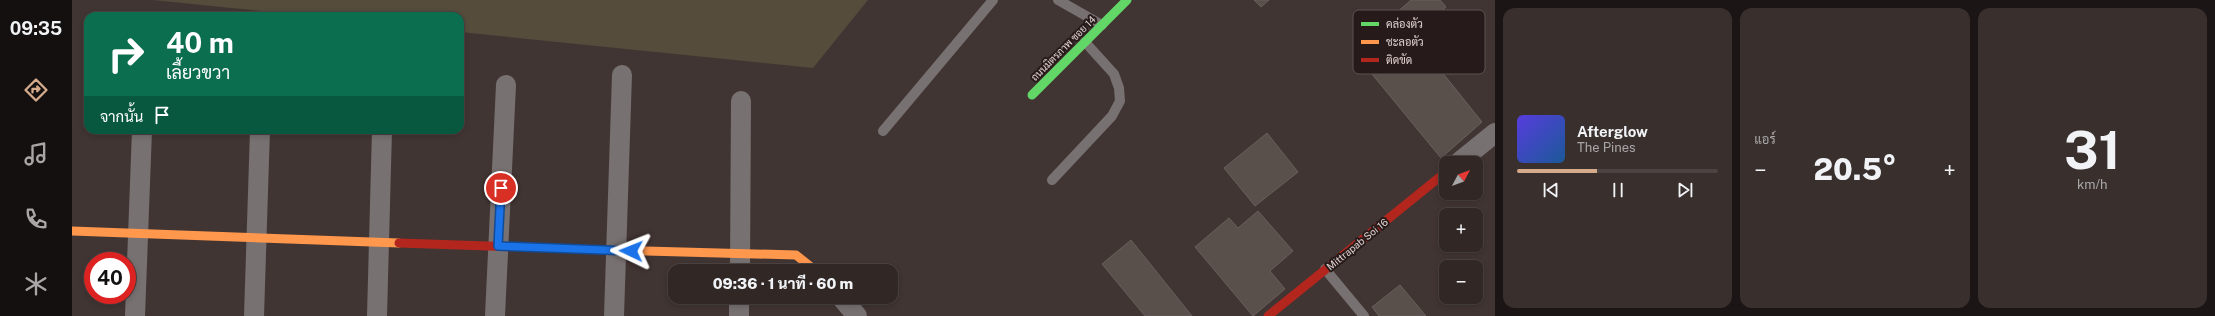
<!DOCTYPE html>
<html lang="th">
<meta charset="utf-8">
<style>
:root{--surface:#312826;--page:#39302e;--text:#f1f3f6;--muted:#a8a6a7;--line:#4c4443;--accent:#d6ab8b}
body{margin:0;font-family:"Public Sans",Sarabun,sans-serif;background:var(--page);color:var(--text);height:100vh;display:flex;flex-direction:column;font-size:15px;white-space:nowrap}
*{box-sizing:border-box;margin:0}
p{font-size:13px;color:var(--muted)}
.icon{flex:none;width:22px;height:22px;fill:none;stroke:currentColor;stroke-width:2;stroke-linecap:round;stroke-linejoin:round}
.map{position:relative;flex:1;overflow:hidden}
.sheet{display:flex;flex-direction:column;gap:8px;padding:8px;background:#1b1615;width:720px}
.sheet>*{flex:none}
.hud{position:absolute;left:12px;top:12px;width:380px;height:122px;border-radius:12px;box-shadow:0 2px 6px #0003,0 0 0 1px var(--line);background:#0b6e4f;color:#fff;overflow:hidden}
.needle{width:26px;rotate:49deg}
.tools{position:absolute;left:1367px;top:156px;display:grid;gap:8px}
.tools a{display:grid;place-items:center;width:44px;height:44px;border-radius:8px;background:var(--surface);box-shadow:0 2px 6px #0003,0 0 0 1px var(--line);font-size:20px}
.speed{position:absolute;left:12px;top:252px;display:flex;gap:8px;font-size:20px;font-weight:700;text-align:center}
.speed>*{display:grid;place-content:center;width:52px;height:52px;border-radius:50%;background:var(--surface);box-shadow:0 2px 6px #0003,0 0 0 1px var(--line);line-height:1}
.speed .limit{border:6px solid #d22;background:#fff;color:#111}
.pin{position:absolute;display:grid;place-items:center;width:34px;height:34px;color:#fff;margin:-17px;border:2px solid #fff;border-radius:50%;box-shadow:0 1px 4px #0007}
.me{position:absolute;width:44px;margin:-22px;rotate:272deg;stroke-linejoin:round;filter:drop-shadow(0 0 3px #0008)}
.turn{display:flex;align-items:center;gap:14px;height:84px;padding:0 16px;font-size:18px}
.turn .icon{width:52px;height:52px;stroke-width:2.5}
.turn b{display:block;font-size:28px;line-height:34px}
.then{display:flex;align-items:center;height:38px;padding:0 16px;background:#0003;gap:8px;font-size:15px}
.big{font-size:30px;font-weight:800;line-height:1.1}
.sheet .tile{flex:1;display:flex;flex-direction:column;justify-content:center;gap:6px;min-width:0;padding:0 14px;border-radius:12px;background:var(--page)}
.sheet .dial{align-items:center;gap:0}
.dial b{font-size:52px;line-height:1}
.song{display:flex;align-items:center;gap:12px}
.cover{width:48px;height:48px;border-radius:6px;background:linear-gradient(135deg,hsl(250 70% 55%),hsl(210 70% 35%))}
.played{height:4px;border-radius:2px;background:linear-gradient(90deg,var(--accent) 40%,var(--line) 40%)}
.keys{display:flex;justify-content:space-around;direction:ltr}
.heat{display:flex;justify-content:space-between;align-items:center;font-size:22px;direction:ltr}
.sheet .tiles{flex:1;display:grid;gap:8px;grid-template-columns:repeat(3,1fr)}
.trip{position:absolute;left:596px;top:264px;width:230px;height:40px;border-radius:12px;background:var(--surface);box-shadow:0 2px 6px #0003,0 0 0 1px var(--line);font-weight:800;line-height:40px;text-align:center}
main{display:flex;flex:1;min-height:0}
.tabs{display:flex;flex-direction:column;width:72px;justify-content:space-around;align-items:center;background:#14100f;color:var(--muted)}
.tabs .icon{width:28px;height:28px}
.tabs .on{color:var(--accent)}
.tabs b{font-size:18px;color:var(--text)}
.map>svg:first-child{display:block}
.green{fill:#564c3b}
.building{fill:#594f4b;stroke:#695f5c}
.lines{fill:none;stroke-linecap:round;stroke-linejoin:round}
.lane{stroke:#787171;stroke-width:10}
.street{stroke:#787171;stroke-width:20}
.fast{stroke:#63d668;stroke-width:9}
.slow{stroke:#ff974d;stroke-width:9}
.jam{stroke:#b3261e;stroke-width:9}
.route-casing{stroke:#114b97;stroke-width:10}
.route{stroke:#1a73e8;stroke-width:7}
.labels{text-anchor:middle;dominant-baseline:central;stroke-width:4;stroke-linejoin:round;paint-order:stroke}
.street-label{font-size:10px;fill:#e3d4d2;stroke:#261b1a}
.key{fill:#261b1a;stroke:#5f5251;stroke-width:1}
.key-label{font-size:11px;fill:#e3d4d2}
</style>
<main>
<nav class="tabs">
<b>09:35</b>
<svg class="icon on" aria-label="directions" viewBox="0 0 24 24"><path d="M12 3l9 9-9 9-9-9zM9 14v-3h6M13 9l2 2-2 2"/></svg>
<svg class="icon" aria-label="music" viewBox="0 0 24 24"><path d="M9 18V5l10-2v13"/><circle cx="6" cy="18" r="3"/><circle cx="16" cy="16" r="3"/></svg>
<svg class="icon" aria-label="phone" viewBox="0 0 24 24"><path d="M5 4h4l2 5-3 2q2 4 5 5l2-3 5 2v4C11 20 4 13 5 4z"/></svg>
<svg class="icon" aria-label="climate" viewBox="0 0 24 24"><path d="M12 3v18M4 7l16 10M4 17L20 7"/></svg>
</nav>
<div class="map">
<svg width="1423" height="316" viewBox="0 0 1423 316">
<rect width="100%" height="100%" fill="#413533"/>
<path class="green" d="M 81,0 L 796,0 L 741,68 L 388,32 L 388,16 L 237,16 Z"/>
<g class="building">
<path d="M 1182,0 L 1197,0 L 1189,7 Z"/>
<path d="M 1339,0 L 1368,0 L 1374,7 L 1341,36 L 1410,122 L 1369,158 L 1281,51 Z"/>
<path d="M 1195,133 L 1226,172 L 1183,206 L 1152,168 Z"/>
<path d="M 1186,211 L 1221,251 L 1198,271 L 1213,289 L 1181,316 L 1123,247 L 1157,218 L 1166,228 Z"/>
<path d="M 1059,240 L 1120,316 L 1073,316 L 1030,264 Z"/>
<path d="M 1328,285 L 1354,316 L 1307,316 L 1300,307 Z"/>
</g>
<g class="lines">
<g class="lane">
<path d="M 986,0 L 1030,25"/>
<path d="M 811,131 L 921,0"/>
<path d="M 980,180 L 1040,116 L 1048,101 L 1047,88 L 1042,74 L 1013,42"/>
<path d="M 1253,269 L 1292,316"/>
</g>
<g class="street">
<path d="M 1386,163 L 1423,133"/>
<path d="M 668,271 L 669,101"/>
<path d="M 769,297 L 785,316"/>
<path d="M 63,316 L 70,130"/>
<path d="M 182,316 L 188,130"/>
<path d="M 305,316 L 310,130"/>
<path d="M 423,316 L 434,85"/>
<path d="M 542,316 L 550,75"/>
<path d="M 667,316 L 667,297"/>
</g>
<path class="fast" d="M 960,95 L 1055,0"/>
<g class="slow">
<path d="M 0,231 L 327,243"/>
<path d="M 538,250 L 724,255 L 744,271"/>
</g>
<g class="jam">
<path d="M 327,243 L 538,250"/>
<path d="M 1196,316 L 1374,172"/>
</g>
</g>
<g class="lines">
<defs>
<path id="route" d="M 429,188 L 426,246 L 559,251"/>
</defs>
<use href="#route" class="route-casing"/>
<use href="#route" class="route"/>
</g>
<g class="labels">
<g class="street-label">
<text transform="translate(991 48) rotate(-45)">ถนนมิตรภาพ ซอย 14</text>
<text transform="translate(1285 244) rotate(-39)">Mittrapab Soi 16</text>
</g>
</g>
<rect x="1281" y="10" width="132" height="64" rx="6" class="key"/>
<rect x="1289" y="22" width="18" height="4" fill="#63d668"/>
<rect x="1289" y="40" width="18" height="4" fill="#ff974d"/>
<rect x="1289" y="58" width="18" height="4" fill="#b3261e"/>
<g class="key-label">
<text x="1314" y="28">คล่องตัว</text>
<text x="1314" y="46">ชะลอตัว</text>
<text x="1314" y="64">ติดขัด</text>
</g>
</svg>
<div class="tools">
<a><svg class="needle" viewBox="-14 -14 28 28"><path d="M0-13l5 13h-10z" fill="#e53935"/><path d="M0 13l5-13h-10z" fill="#a8a6a7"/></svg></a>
<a>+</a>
<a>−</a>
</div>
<div class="speed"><div class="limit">40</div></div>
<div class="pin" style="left:429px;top:188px;background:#d93025"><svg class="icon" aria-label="arrive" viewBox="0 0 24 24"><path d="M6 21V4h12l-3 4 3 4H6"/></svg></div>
<svg class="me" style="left:559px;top:251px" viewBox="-20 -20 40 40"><path d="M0-17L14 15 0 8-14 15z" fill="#1a73e8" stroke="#fff" stroke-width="4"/></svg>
<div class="trip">09:36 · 1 นาที · 60 m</div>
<div class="hud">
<div class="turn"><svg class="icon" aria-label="right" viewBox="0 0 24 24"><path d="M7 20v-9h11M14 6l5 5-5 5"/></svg><div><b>40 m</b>เลี้ยวขวา</div></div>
<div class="then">จากนั้น<svg class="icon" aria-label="arrive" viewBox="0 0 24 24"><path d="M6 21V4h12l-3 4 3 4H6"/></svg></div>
</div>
</div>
<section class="sheet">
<div class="tiles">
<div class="tile">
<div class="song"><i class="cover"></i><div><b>Afterglow</b><p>The Pines</p></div></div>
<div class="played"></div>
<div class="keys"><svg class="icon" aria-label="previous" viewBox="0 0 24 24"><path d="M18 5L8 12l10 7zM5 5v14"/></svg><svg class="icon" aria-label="pause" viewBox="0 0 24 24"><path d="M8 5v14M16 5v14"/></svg><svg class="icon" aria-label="next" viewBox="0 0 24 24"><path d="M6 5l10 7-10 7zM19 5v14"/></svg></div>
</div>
<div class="tile"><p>แอร์</p>
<div class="heat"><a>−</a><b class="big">20.5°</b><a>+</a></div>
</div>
<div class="tile dial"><b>31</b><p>km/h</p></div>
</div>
</section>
</main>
